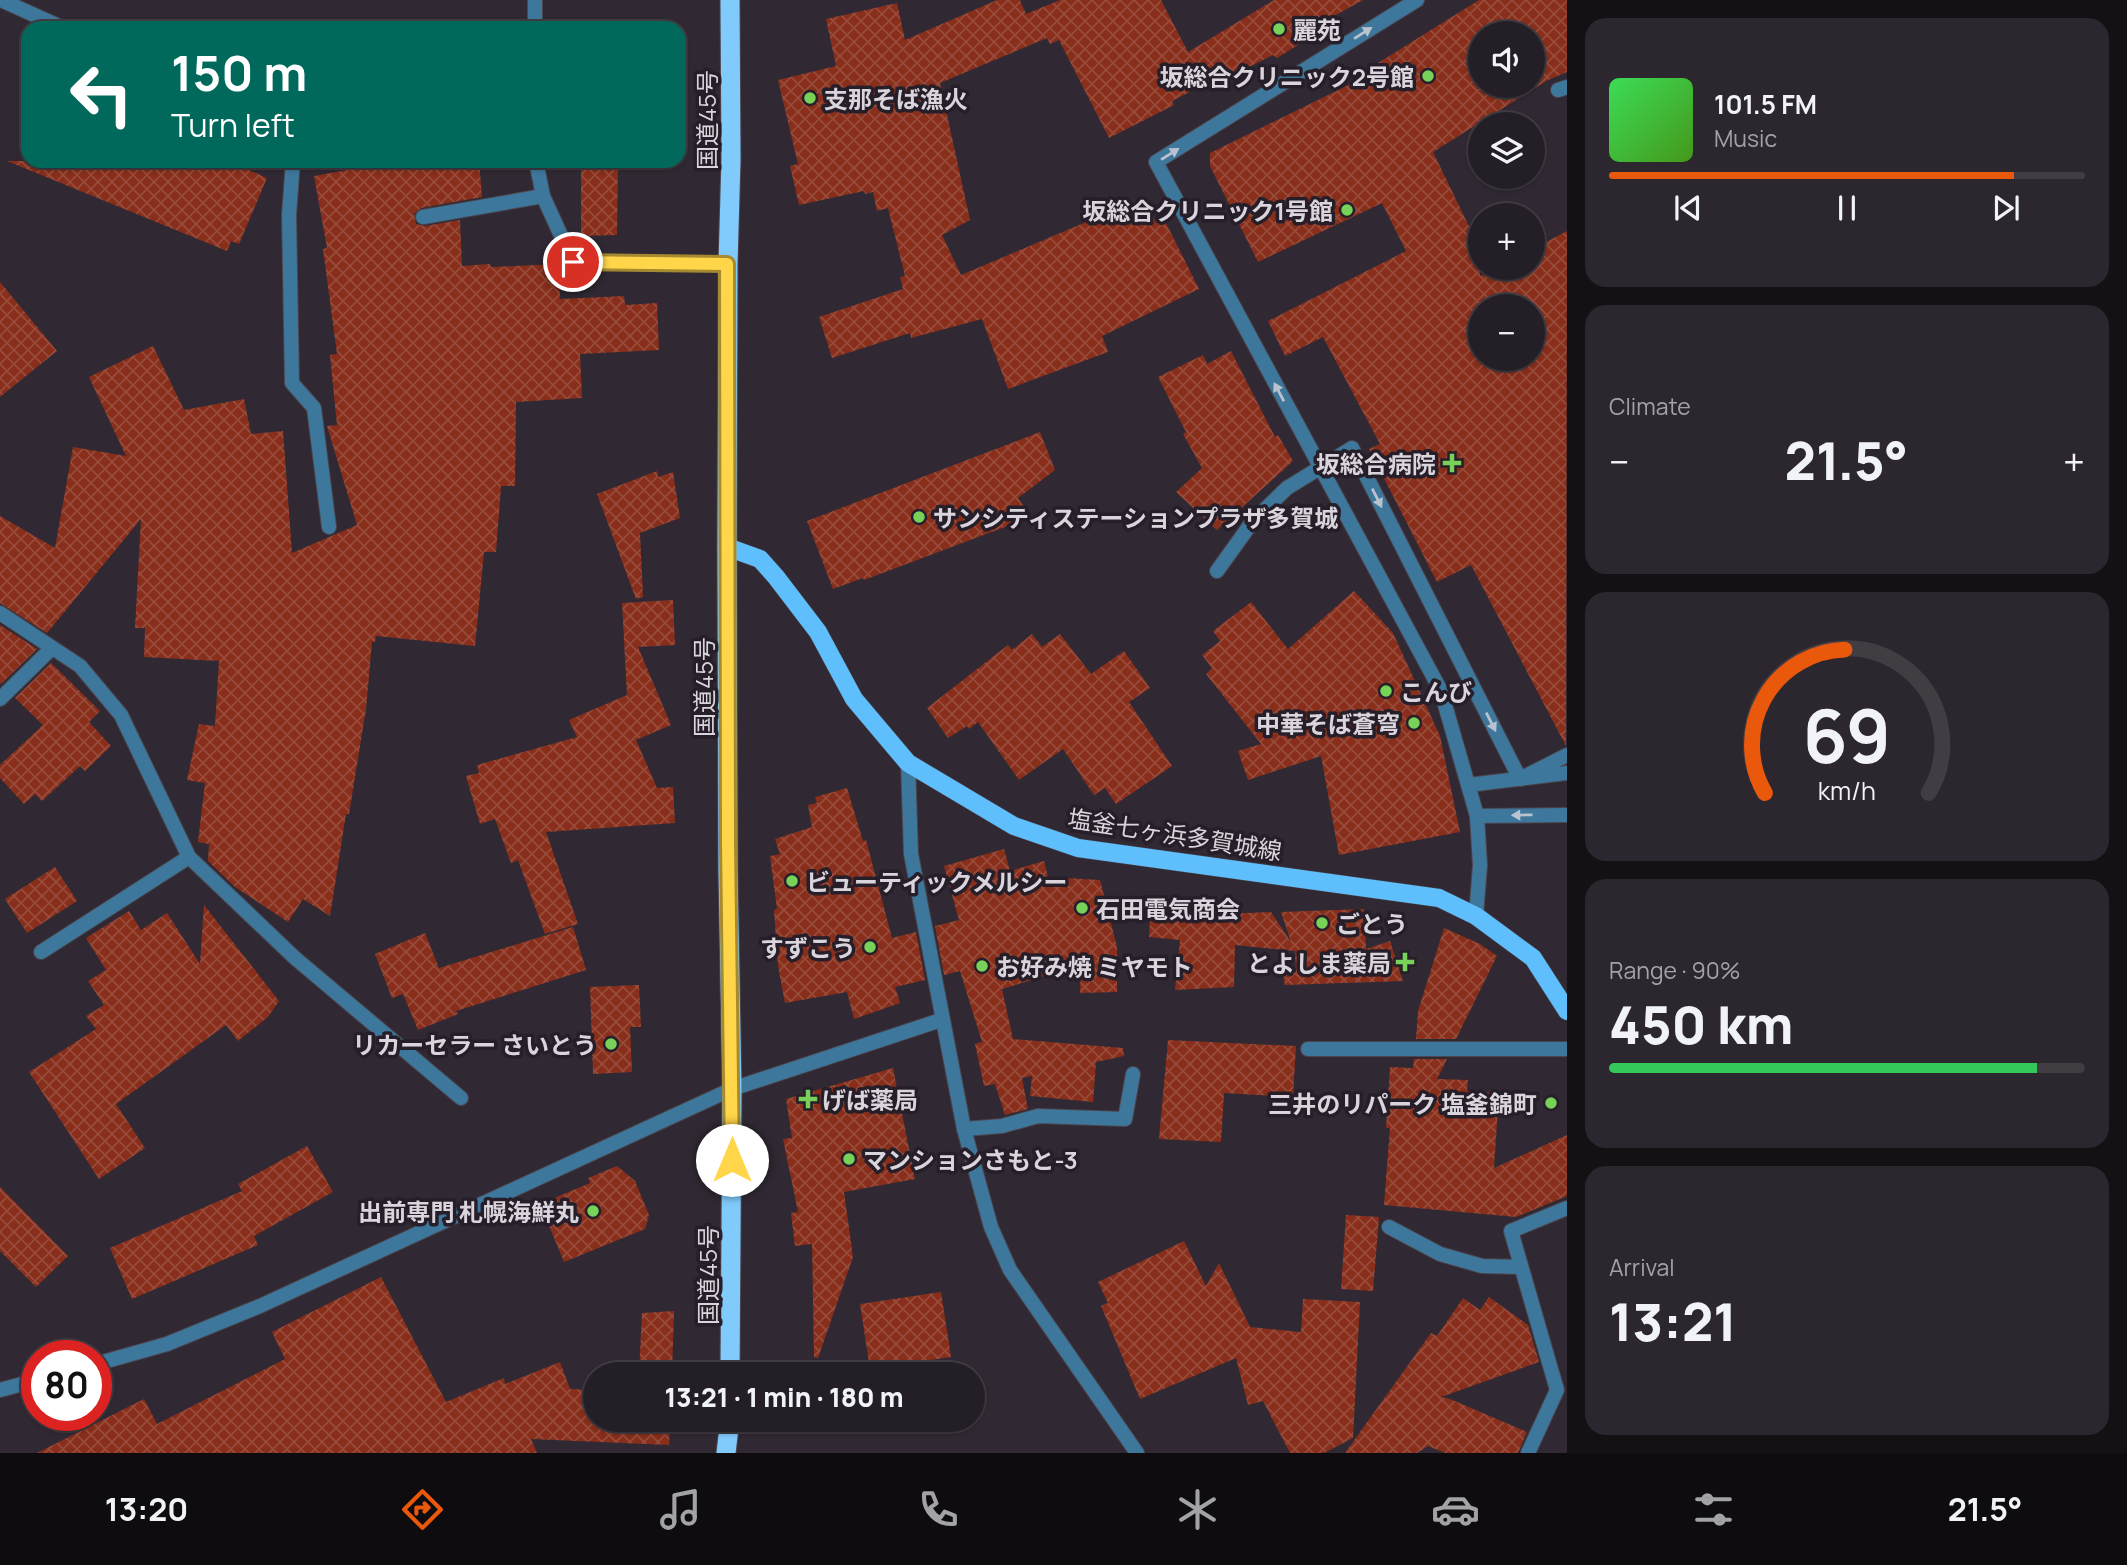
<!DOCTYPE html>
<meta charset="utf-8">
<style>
:root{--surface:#241f26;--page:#2c272e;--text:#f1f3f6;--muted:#a3a2a7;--line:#413d43;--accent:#ea580c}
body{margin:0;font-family:Manrope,"Noto Sans JP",sans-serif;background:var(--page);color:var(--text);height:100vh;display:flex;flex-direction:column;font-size:26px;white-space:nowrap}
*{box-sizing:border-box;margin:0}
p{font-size:23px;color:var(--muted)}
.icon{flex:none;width:38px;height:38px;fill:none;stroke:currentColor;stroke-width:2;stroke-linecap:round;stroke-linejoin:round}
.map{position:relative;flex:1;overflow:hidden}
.sheet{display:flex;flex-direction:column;gap:18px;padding:18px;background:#141115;width:560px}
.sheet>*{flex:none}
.top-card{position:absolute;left:21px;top:21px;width:665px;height:147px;border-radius:21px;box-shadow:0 2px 5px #0004,0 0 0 2px var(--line);background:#00695c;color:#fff;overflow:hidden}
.fabs{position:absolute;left:1468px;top:21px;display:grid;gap:14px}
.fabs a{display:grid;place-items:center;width:77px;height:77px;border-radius:50%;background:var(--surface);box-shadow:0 2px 5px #0004,0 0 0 2px var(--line);font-size:35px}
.speed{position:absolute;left:21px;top:1340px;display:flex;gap:14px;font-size:35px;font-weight:700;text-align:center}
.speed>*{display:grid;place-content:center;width:91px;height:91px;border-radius:50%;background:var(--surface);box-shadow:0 2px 5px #0004,0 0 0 2px var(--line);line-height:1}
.speed .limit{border:10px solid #d22;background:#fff;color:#111}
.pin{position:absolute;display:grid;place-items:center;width:60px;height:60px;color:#fff;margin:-30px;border:4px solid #fff;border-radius:50%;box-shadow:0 2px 7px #0007}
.me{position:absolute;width:77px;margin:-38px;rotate:0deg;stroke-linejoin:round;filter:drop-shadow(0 0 5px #0008)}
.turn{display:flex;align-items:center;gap:24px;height:147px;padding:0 35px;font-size:32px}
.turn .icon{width:91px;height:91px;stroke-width:2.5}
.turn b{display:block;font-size:49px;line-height:60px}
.big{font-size:52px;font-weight:800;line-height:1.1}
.sheet .tile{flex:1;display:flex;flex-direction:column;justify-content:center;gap:10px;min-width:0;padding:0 24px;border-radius:21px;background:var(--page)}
.sheet .dial{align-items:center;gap:0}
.dial svg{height:182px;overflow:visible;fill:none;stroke:var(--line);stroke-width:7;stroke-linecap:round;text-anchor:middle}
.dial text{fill:var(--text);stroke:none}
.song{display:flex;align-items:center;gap:21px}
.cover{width:84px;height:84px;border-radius:10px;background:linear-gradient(135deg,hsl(130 70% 55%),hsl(100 70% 35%))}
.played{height:7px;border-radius:4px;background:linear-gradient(90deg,var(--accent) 85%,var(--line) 85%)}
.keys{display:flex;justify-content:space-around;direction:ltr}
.heat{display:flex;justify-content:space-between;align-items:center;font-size:38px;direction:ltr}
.charge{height:10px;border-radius:5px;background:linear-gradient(90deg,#34c759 90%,var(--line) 0)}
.trip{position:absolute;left:583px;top:1362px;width:402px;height:70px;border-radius:35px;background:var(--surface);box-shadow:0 2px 5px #0004,0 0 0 2px var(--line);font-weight:800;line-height:70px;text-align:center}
.tab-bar{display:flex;height:112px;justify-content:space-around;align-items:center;background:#0e0c0f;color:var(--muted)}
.tab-bar .icon{width:49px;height:49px}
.tab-bar .current{color:var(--accent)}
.tab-bar b{font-size:32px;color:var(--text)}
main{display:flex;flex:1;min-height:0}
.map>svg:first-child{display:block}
.building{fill:url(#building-cross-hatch);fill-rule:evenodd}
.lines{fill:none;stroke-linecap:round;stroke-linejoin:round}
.service-casing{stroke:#4b454e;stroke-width:16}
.minor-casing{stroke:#4b454e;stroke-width:16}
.tertiary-casing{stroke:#4b454e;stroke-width:16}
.primary-casing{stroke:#4b454e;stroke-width:19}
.trunk-casing{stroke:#4b454e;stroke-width:21}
.service{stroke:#3d779c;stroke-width:14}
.minor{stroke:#3d779c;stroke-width:14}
.tertiary{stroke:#3d779c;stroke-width:14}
.primary{stroke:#5ebffc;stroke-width:18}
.trunk{stroke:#80cbfc;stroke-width:19}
.oneway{fill:#bbc2cf}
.route-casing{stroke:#a68a30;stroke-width:18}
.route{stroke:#ffd54a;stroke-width:12}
.poi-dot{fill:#78d158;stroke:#261f29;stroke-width:2.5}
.labels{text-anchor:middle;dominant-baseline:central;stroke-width:7;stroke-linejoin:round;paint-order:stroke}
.poi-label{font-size:24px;font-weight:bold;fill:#dad5dc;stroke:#261f29;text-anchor:start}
.street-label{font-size:24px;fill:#dad5dc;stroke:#261f29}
</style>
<main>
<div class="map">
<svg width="1567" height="1453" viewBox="0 0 1567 1453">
<defs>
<pattern id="building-cross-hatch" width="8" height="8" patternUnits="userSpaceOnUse" patternTransform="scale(1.75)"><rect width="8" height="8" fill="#882e1a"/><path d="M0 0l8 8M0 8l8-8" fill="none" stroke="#984b3b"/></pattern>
</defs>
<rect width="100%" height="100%" fill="#302933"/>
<g class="building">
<path d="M 997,0 L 1020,0 L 1026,14 L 1060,0 L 1161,0 L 1188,52 L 1274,0 L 1363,0 L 1309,30 L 1311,37 L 1277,58 L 1273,55 L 1227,78 L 1225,74 L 1172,101 L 1174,105 L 1109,138 L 1059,40 L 1050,44 L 1047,38 L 940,83 L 970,220 L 942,235 L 961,275 L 1145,197 L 1156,223 L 1164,219 L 1199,289 L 1102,336 L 1108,352 L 1008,389 L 982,319 L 911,338 L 910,333 L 832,358 L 819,317 L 903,289 L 900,277 L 905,276 L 888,208 L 877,211 L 873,192 L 865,194 L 864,191 L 799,205 L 790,166 L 798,164 L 778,80 L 836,66 L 826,19 L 897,3 L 905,40 Z"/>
<path d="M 1479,0 L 1567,0 L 1567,72 L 1548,80 L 1433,152 L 1480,249 L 1480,276 L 1497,268 L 1533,268 L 1533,249 L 1567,231 L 1566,746 L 1471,565 L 1437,582 L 1369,449 L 1380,444 L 1323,337 L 1285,356 L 1268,321 L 1406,251 L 1382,203 L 1258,262 L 1210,166 L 1210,153 L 1373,73 L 1370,68 ZM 1480,33 L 1533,33 L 1533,86 L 1480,86 ZM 1480,306 L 1533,306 L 1533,359 L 1480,359 Z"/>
<path d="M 7,161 L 228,161 L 267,178 L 239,244 L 231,241 L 227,251 Z"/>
<path d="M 398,161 L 479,161 L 482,197 L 421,208 L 414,214 L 416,224 L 425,226 L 460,220 L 462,266 L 490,264 L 491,267 L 559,264 L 560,299 L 624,296 L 625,305 L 657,303 L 659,350 L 580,354 L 582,398 L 516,402 L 515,486 L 501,486 L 496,552 L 484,552 L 475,646 L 376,636 L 375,642 L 372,642 L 366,709 L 349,814 L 346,814 L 330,916 L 303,899 L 288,922 L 235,887 L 208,861 L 209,844 L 198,842 L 205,783 L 187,780 L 199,724 L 215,726 L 219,661 L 144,657 L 145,628 L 135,628 L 141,519 L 47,633 L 0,603 L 0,516 L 55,548 L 73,447 L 126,456 L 89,377 L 153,346 L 184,410 L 244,399 L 251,434 L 283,431 L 292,553 L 357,525 L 327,426 L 337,425 L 330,355 L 337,354 L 323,249 L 327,248 L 314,176 Z"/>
<path d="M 581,161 L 618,161 L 617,235 L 581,236 Z"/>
<path d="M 0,282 L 57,351 L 0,397 Z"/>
<path d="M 1231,351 L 1275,437 L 1278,435 L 1293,461 L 1217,530 L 1176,492 L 1202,468 L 1183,434 L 1186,432 L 1158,377 L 1203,355 L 1207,364 Z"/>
<path d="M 1040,432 L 1055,470 L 1018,498 L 1031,517 L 864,580 L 863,578 L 833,589 L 807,521 Z"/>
<path d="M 657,471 L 658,477 L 673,472 L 680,518 L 640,533 L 643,597 L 636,599 L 597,494 Z"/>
<path d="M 1354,591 L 1393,633 L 1440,736 L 1460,832 L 1339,855 L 1321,756 L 1248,780 L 1238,751 L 1261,744 L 1206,674 L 1212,668 L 1202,655 L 1220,641 L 1213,631 L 1251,602 L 1288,649 Z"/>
<path d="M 673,600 L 675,645 L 638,647 L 671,725 L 636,740 L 657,788 L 673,787 L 675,823 L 546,832 L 578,924 L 545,934 L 518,860 L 511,863 L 495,819 L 480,824 L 466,776 L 479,773 L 477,765 L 577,737 L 569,720 L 627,695 L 622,603 Z"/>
<path d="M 0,625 L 37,649 L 1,684 L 0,683 Z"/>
<path d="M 1032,634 L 1042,647 L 1060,634 L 1091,674 L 1124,651 L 1150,688 L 1129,702 L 1172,766 L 1116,804 L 1105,788 L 1094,795 L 1063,749 L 1019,780 L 978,722 L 969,729 L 967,726 L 948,738 L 927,708 L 1008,645 L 1012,650 Z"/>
<path d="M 51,663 L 100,711 L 89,722 L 111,746 L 85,771 L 80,766 L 42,801 L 35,794 L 24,804 L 0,778 L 0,765 L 43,725 L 15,698 Z"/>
<path d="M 847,788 L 863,841 L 866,840 L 892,938 L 916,932 L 925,980 L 895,987 L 900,1003 L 854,1019 L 847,992 L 785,1003 L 778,966 L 774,910 L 777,909 L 770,856 L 780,854 L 775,839 L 812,827 L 808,805 L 817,803 L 815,797 Z"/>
<path d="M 1004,849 L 1010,871 L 1044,861 L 1048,877 L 1100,880 L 1117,947 L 1117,992 L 1080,993 L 1081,965 L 1002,989 L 1013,1039 L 1123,1048 L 1124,1056 L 1096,1062 L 1093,1102 L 1030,1096 L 1032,1076 L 1022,1078 L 1028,1109 L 1005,1115 L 995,1084 L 984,1086 L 975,1044 L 982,1042 L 960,971 L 944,975 L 935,926 L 959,920 L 944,866 Z"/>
<path d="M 55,867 L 77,901 L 27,933 L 5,899 Z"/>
<path d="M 204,905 L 279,1001 L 268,1017 L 238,1041 L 226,1025 L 116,1104 L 145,1148 L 99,1179 L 29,1072 L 96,1029 L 86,1016 L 104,1005 L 88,981 L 106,970 L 86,938 L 129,911 L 141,930 L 167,913 L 200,964 Z"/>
<path d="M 1364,909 L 1366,949 L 1390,941 L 1403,981 L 1285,985 L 1283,976 L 1296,972 L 1295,951 L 1235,945 L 1234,987 L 1175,990 L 1180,940 L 1149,937 L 1150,917 L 1271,912 L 1291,942 L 1281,912 Z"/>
<path d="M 573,927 L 586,970 L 456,1011 L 458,1014 L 418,1030 L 403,994 L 392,998 L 375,954 L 425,933 L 439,968 Z"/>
<path d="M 1444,928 L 1480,944 L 1497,956 L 1456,1039 L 1416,1039 L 1418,1011 Z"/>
<path d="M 639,985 L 641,1027 L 630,1027 L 632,1072 L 593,1074 L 590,987 Z"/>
<path d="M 1168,1040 L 1296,1046 L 1293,1097 L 1224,1093 L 1221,1142 L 1159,1139 Z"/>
<path d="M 1414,1059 L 1447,1059 L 1437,1079 L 1468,1080 L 1467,1091 L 1499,1093 L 1494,1168 L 1567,1135 L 1567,1196 L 1516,1217 L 1384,1205 L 1390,1128 L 1386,1128 L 1390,1067 L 1413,1068 Z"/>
<path d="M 893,1068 L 915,1179 L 844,1192 L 853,1257 L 818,1358 L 814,1357 L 812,1244 L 795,1246 L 791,1213 L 798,1212 L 783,1139 L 792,1138 L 786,1099 Z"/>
<path d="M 307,1146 L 333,1192 L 254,1236 L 258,1245 L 132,1299 L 110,1248 L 242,1191 L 238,1184 Z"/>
<path d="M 617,1166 L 635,1181 L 649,1215 L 645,1229 L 564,1262 L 540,1204 L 590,1183 L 588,1178 Z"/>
<path d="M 0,1187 L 68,1256 L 36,1287 L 0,1251 Z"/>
<path d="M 1346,1215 L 1379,1217 L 1373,1291 L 1341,1289 Z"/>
<path d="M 1184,1241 L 1206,1286 L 1219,1263 L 1250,1327 L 1301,1332 L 1303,1299 L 1360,1302 L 1353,1438 L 1324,1453 L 1290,1453 L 1263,1401 L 1248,1405 L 1236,1358 L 1140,1399 L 1101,1306 L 1108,1303 L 1098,1282 Z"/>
<path d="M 381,1277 L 446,1402 L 504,1378 L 505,1384 L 560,1362 L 570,1389 L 595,1390 L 595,1419 L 670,1419 L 669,1445 L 531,1439 L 537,1453 L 37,1453 L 144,1399 L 157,1424 L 285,1359 L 272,1332 Z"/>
<path d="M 941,1292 L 951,1357 L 870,1369 L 860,1304 Z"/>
<path d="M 1489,1297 L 1528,1325 L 1539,1362 L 1441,1397 L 1450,1399 L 1527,1432 L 1518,1453 L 1445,1453 L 1428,1446 L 1417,1453 L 1345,1453 L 1431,1333 L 1437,1336 L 1463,1298 L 1480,1310 Z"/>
<path d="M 674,1311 L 672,1374 L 639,1374 L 642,1313 Z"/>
</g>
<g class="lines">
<defs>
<g id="service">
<path d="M 1217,571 L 1253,521 L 1287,488 L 1352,448 L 1520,779 L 1567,755"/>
<path d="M 1468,785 L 1567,773"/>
</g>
<g id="minor">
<path d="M 1,0 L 63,28"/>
<path d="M 1417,0 L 1156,162 L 1441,691 L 1477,816 L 1480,865 L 1476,916"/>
<path d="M 535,28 L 535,0"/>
<path d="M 1558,90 L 1567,87"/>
<path d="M 293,161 L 289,215 L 292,383 L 314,408 L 329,527"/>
<path d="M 536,161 L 543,196 L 573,262 L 728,264"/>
<path d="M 423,217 L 543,196"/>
<path d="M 0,613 L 80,666 L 121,715 L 189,857 L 295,958 L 461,1098"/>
<path d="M 0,699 L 52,648"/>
<path d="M 1477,816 L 1567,815"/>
<path d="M 41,952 L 189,857"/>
<path d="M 1308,1049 L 1567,1049"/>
<path d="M 964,1129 L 1002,1126 L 1038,1116 L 1125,1119 L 1133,1074"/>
<path d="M 1389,1227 L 1440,1254 L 1482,1266 L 1521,1267"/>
<path d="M 1528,1453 L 1557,1390 L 1511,1231 L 1567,1208"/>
</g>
<g id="tertiary">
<path d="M 908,763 L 911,854 L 964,1129 L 991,1227 L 1010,1270 L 1137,1453"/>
<path d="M 96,1364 L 167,1344 L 260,1306 L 732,1089 L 941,1020"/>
<path d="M 0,1390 L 37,1380"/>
</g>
<path id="primary" d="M 727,547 L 760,559 L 776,577 L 818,632 L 854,699 L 908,763 L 1014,826 L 1078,848 L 1439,898 L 1476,916 L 1533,958 L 1567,1011"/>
<g id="trunk">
<path d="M 730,0 L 731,159 L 728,264 L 727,547 L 728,870 L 732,1089 L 730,1374"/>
<path d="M 726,1453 L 730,1419"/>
</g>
</defs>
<use href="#service" class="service-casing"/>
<use href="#minor" class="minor-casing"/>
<use href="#tertiary" class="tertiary-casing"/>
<use href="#primary" class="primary-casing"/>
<use href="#trunk" class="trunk-casing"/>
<use href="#service" class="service"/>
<use href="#minor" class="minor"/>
<use href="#tertiary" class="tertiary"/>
<use href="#primary" class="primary"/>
<use href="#trunk" class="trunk"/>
</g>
<defs><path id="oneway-solid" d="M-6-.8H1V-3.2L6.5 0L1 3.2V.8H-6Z" transform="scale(1.75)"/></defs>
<g class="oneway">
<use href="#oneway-solid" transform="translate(1363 33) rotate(-32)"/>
<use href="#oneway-solid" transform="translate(1170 154) rotate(-32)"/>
<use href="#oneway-solid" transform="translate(1279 392) rotate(-118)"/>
<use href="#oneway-solid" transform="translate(1377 498) rotate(63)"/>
<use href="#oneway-solid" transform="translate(1491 722) rotate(63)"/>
<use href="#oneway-solid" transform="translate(1522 815) rotate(179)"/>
</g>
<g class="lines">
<defs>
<path id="route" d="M 573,262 L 727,264 L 728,843 L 732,1160"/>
</defs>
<use href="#route" class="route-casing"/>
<use href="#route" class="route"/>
</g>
<g class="poi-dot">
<circle cx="1279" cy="29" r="7"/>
<circle cx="1428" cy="76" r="7"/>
<circle cx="810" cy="98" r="7"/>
<circle cx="1347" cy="210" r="7"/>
<path d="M1448.5 452.5h7v7h7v7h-7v7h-7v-7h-7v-7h7z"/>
<circle cx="919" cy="517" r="7"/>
<circle cx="1386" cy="691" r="7"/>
<circle cx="1414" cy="723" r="7"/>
<circle cx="792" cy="881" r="7"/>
<circle cx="1082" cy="908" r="7"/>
<circle cx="1322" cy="923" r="7"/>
<circle cx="870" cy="947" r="7"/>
<path d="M1401.5 951.5h7v7h7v7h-7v7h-7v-7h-7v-7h7z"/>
<circle cx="982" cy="966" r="7"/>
<circle cx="611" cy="1044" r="7"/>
<path d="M804.5 1088.5h7v7h7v7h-7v7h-7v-7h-7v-7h7z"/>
<circle cx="1551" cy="1103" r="7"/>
<circle cx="849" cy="1159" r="7"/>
<circle cx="593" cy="1211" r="7"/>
</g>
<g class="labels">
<g class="poi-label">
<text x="1293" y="29">麗苑</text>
<text x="1414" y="76" text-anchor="end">坂総合クリニック2号館</text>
<text x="824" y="98">支那そば漁火</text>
<text x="1333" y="210" text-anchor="end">坂総合クリニック1号館</text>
<text x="1436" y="463" text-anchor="end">坂総合病院</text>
<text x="933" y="517">サンシティステーションプラザ多賀城</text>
<text x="1400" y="691">こんび</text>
<text x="1400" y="723" text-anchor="end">中華そば蒼穹</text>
<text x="806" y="881">ビューティックメルシー</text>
<text x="1096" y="908">石田電気商会</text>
<text x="1336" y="923">ごとう</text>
<text x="856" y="947" text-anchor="end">すずこう</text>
<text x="1391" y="962" text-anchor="end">とよしま薬局</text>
<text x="996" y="966">お好み焼 ミヤモト</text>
<text x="597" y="1044" text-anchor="end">リカーセラー さいとう</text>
<text x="822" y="1099">げば薬局</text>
<text x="1537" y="1103" text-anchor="end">三井のリパーク 塩釜錦町</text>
<text x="863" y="1159">マンションさもと-3</text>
<text x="579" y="1211" text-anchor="end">出前専門 札幌海鮮丸</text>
</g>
<g class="street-label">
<text transform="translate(706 120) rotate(-90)">国道45号</text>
<text transform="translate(703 687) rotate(-90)">国道45号</text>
<text transform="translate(1175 834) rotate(9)">塩釜七ヶ浜多賀城線</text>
<text transform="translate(707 1275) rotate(-90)">国道45号</text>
</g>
</g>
</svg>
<div class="fabs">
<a><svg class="icon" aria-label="sound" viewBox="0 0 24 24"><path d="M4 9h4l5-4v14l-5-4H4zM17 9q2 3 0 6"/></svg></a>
<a><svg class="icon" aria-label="layers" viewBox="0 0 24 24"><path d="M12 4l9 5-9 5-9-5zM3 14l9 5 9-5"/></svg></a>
<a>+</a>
<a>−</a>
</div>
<div class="speed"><div class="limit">80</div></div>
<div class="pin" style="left:573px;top:262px;background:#d93025"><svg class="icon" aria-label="arrive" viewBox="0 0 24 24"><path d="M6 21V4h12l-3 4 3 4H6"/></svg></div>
<svg class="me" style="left:732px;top:1160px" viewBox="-20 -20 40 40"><circle r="19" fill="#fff"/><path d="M0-13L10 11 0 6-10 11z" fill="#ffd54a"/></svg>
<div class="trip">13:21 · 1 min · 180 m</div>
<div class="top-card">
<div class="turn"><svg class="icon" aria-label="left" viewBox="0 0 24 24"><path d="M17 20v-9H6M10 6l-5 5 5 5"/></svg><div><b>150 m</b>Turn left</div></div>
</div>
</div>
<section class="sheet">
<div class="tile">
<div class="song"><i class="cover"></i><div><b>101.5 FM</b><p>Music</p></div></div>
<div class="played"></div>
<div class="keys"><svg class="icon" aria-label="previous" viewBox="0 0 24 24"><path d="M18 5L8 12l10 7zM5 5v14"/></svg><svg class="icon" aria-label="pause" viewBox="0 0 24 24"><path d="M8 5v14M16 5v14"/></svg><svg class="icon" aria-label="next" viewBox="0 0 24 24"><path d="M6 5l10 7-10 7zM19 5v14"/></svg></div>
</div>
<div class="tile"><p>Climate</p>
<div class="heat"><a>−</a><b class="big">21.5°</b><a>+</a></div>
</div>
<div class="tile dial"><svg viewBox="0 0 100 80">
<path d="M14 69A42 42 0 1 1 86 69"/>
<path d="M14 69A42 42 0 0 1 49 6" stroke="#ea580c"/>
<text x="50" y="56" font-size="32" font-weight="700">69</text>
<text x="50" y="72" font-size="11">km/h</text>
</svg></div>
<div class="tile"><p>Range · 90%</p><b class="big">450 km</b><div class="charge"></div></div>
<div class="tile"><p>Arrival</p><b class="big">13:21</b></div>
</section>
</main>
<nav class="tab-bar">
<b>13:20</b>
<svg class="icon current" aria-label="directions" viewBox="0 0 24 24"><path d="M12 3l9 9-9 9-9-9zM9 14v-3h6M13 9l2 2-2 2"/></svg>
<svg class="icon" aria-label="music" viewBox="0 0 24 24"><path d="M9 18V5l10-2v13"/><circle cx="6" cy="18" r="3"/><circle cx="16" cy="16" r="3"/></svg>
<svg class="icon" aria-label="phone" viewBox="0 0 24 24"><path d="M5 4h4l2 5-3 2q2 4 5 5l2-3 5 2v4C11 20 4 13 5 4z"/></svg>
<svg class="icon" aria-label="climate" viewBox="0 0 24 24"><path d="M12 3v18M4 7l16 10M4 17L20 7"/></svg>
<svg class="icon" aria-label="car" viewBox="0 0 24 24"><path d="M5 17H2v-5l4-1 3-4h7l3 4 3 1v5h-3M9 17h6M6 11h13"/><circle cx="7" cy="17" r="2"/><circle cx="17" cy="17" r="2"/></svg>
<svg class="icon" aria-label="filters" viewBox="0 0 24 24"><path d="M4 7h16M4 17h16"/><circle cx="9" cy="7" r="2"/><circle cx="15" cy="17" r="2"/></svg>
<b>21.5°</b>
</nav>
